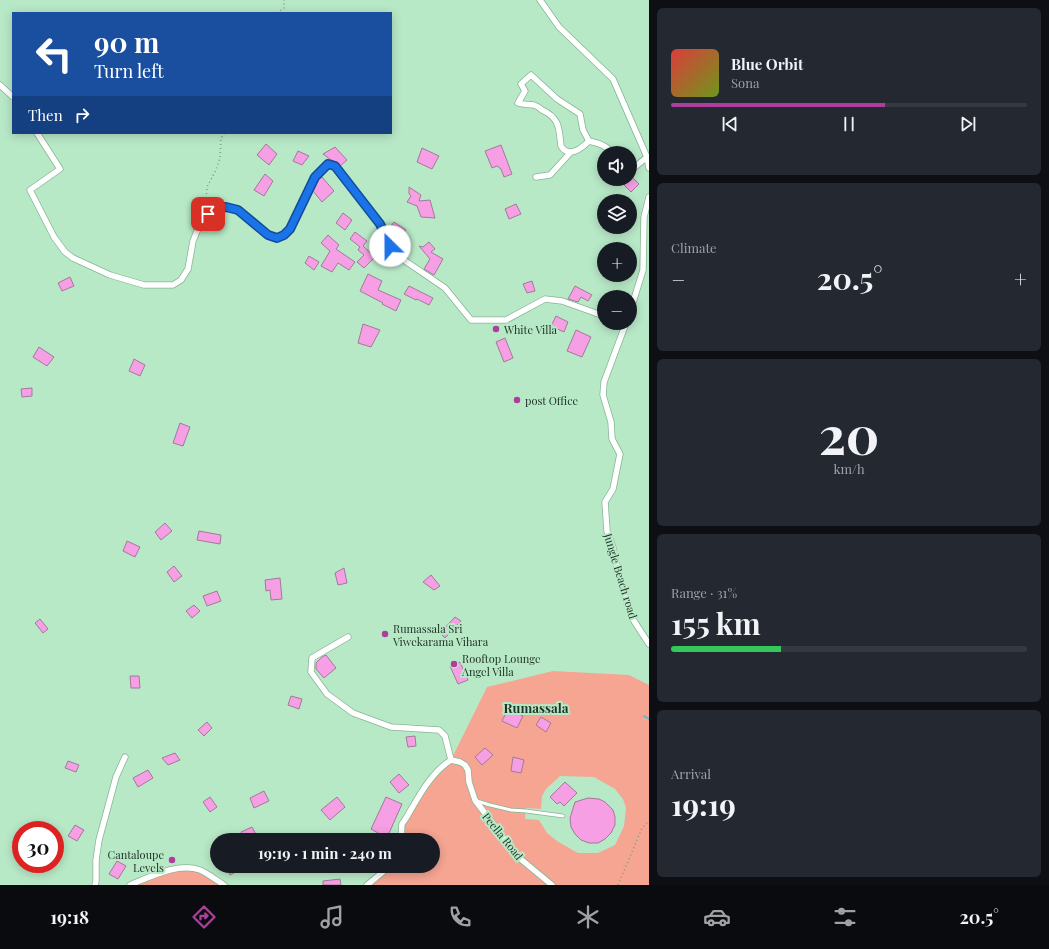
<!DOCTYPE html>
<meta charset="utf-8">
<style>
:root{--surface:#171b24;--page:#242831;--text:#f1f3f6;--muted:#9ea1a6;--line:#363941;--accent:#ad3e9c}
body{margin:0;font-family:"Playfair Display",serif;background:var(--page);color:var(--text);height:100vh;display:flex;flex-direction:column;font-size:15px;white-space:nowrap}
*{box-sizing:border-box;margin:0}
p{font-size:13px;color:var(--muted)}
.icon{flex:none;width:22px;height:22px;fill:none;stroke:currentColor;stroke-width:2;stroke-linecap:round;stroke-linejoin:round}
.map{position:relative;flex:1;overflow:hidden}
.side{display:flex;flex-direction:column;gap:8px;padding:8px;background:#0d0f14;width:400px}
.side>*{flex:none}
.hud{position:absolute;left:12px;top:12px;width:380px;height:122px;border-radius:0px;box-shadow:0 2px 10px #0003;background:#1a4fa0;color:#fff;overflow:hidden}
.controls{position:absolute;left:597px;top:146px;display:grid;gap:8px}
.controls a{display:grid;place-items:center;width:40px;height:40px;border-radius:50%;background:var(--surface);box-shadow:0 2px 10px #0003;font-size:20px}
.speed{position:absolute;left:12px;top:821px;display:flex;gap:8px;font-size:20px;font-weight:700;text-align:center}
.speed>*{display:grid;place-content:center;width:52px;height:52px;border-radius:50%;background:var(--surface);box-shadow:0 2px 10px #0003;line-height:1}
.speed .limit{border:6px solid #d22;background:#fff;color:#111}
.pin{position:absolute;display:grid;place-items:center;width:34px;height:34px;color:#fff;margin:-17px;border-radius:8px;box-shadow:0 2px 6px #0006}
.me{position:absolute;width:44px;margin:-22px;rotate:337deg;stroke-linejoin:round;filter:drop-shadow(0 0 3px #0008)}
.turn{display:flex;align-items:center;gap:14px;height:84px;padding:0 16px;font-size:18px}
.turn .icon{width:52px;height:52px;stroke-width:2.5}
.turn b{display:block;font-size:28px;line-height:34px}
.then{display:flex;align-items:center;height:38px;padding:0 16px;background:#0003;gap:8px;font-size:15px}
.big{font-size:30px;font-weight:700;line-height:1.1}
.side .tile{flex:1;display:flex;flex-direction:column;justify-content:center;gap:6px;min-width:0;padding:0 14px;border-radius:6px;background:var(--page)}
.side .dial{align-items:center;gap:0}
.dial b{font-size:52px;line-height:1}
.song{display:flex;align-items:center;gap:12px}
.cover{width:48px;height:48px;border-radius:6px;background:linear-gradient(135deg,hsl(0 70% 55%),hsl(80 70% 35%))}
.played{height:4px;border-radius:2px;background:linear-gradient(90deg,var(--accent) 60%,var(--line) 60%)}
.keys{display:flex;justify-content:space-around;direction:ltr}
.heat{display:flex;justify-content:space-between;align-items:center;font-size:22px;direction:ltr}
.charge{height:6px;border-radius:3px;background:linear-gradient(90deg,#34c759 31%,var(--line) 0)}
.trip{position:absolute;left:210px;top:833px;width:230px;height:40px;border-radius:20px;background:var(--surface);box-shadow:0 2px 10px #0003;font-weight:700;line-height:40px;text-align:center}
.menu{display:flex;height:64px;justify-content:space-around;align-items:center;background:#090b0e;color:var(--muted)}
.menu .icon{width:28px;height:28px}
.menu .selected{color:var(--accent)}
.menu b{font-size:18px;color:var(--text)}
main{display:flex;flex:1;min-height:0}
.map>svg:first-child{display:block}
.green{fill:#f5a592;fill-rule:evenodd}
.lines{fill:none;stroke-linecap:round;stroke-linejoin:round}
.stream{stroke:#54bcd2;stroke-width:2}
.building{fill:#f69fe4;stroke:#a27999}
.service-casing{stroke:#86b594;stroke-width:4.5}
.minor-casing{stroke:#86b594;stroke-width:7}
.path{stroke:#779c83;stroke-width:1.5;stroke-dasharray:1 3;stroke-linecap:butt}
.service{stroke:#fff;stroke-width:3}
.minor{stroke:#fff;stroke-width:5.5}
.route-casing{stroke:#114b97;stroke-width:10}
.route{stroke:#1a73e8;stroke-width:7}
.poi-dot{fill:#ad3e9c;stroke:#b8e9c7;stroke-width:1.5}
.labels{text-anchor:middle;dominant-baseline:central;stroke-width:4;stroke-linejoin:round;paint-order:stroke}
.poi-label{font-size:11px;fill:#213427;stroke:#b8e9c7;text-anchor:start}
.street-label{font-size:11px;fill:#213427;stroke:#b8e9c7}
.quarter-label{font-size:13px;font-weight:bold;fill:#213427;stroke:#b8e9c7}
</style>
<main>
<div class="map">
<svg width="649" height="885" viewBox="0 0 649 885">
<rect width="100%" height="100%" fill="#b8e9c7"/>
<g class="green">
<path d="M 553,671 L 629,675 L 649,685 L 649,885 L 367,885 L 388,866 L 433,866 L 433,840 L 401,840 L 402,825 L 416,799 L 451,760 L 487,687 ZM 560,776 L 594,777 L 615,789 L 623,799 L 626,808 L 624,826 L 615,845 L 598,853 L 578,853 L 557,841 L 547,833 L 539,820 L 525,819 L 526,808 L 541,809 L 542,796 L 546,789 Z"/>
<path d="M 192,868 L 224,885 L 130,885 L 167,871 Z"/>
</g>
<g class="lines">
<path class="stream" d="M 644,716 L 649,719"/>
</g>
<g class="building">
<path d="M 266,144 L 277,154 L 269,165 L 257,155 Z"/>
<path d="M 501,145 L 512,174 L 504,177 L 501,169 L 497,166 L 492,168 L 485,151 Z"/>
<path d="M 335,147 L 347,160 L 340,166 L 338,163 L 331,160 L 323,154 Z"/>
<path d="M 422,148 L 439,156 L 432,169 L 417,162 Z"/>
<path d="M 298,151 L 309,156 L 302,165 L 293,161 Z"/>
<path d="M 265,174 L 273,181 L 264,196 L 254,190 Z"/>
<path d="M 322,177 L 334,191 L 322,202 L 313,191 L 319,179 Z"/>
<path d="M 632,177 L 639,184 L 631,192 L 624,185 Z"/>
<path d="M 409,187 L 421,195 L 419,201 L 430,200 L 435,218 L 421,217 L 417,206 L 407,202 L 411,196 L 409,194 Z"/>
<path d="M 516,204 L 521,214 L 509,219 L 505,209 Z"/>
<path d="M 343,213 L 352,220 L 345,230 L 336,223 Z"/>
<path d="M 394,222 L 406,230 L 395,246 L 388,230 Z"/>
<path d="M 355,232 L 367,241 L 363,246 L 375,257 L 364,268 L 357,262 L 364,255 L 358,250 L 360,247 L 350,239 Z"/>
<path d="M 328,235 L 339,245 L 336,249 L 355,262 L 349,270 L 338,263 L 332,272 L 321,266 L 330,251 L 321,243 Z"/>
<path d="M 429,242 L 435,249 L 431,252 L 443,259 L 434,275 L 424,269 L 430,259 L 419,246 L 423,247 Z"/>
<path d="M 309,256 L 319,262 L 314,270 L 305,263 Z"/>
<path d="M 368,274 L 382,281 L 378,290 L 401,300 L 396,311 L 382,304 L 383,303 L 360,291 Z"/>
<path d="M 70,277 L 74,286 L 62,291 L 58,283 Z"/>
<path d="M 532,281 L 535,291 L 527,293 L 523,284 Z"/>
<path d="M 409,286 L 433,298 L 429,305 L 417,299 L 416,300 L 404,294 Z"/>
<path d="M 575,286 L 592,295 L 588,301 L 581,297 L 578,302 L 568,299 Z"/>
<path d="M 556,316 L 568,322 L 564,332 L 551,326 Z"/>
<path d="M 363,324 L 380,330 L 371,347 L 358,343 Z"/>
<path d="M 576,330 L 591,337 L 582,357 L 567,351 Z"/>
<path d="M 505,338 L 513,358 L 504,362 L 496,342 Z"/>
<path d="M 39,347 L 54,357 L 47,366 L 33,357 Z"/>
<path d="M 134,359 L 145,365 L 140,376 L 129,371 Z"/>
<path d="M 32,388 L 32,396 L 22,397 L 21,389 Z"/>
<path d="M 180,423 L 190,427 L 183,446 L 173,443 Z"/>
<path d="M 165,523 L 172,531 L 161,540 L 155,532 Z"/>
<path d="M 199,531 L 221,535 L 220,544 L 197,540 Z"/>
<path d="M 127,541 L 140,547 L 135,557 L 123,551 Z"/>
<path d="M 174,566 L 182,576 L 174,582 L 167,572 Z"/>
<path d="M 344,568 L 347,583 L 338,585 L 335,573 Z"/>
<path d="M 431,575 L 440,586 L 434,590 L 423,582 Z"/>
<path d="M 280,578 L 282,599 L 271,600 L 270,590 L 266,591 L 265,580 Z"/>
<path d="M 217,591 L 221,601 L 207,606 L 203,596 Z"/>
<path d="M 194,605 L 200,611 L 192,618 L 186,611 Z"/>
<path d="M 455,617 L 461,621 L 445,638 L 440,633 Z"/>
<path d="M 40,619 L 48,629 L 43,633 L 35,623 Z"/>
<path d="M 326,655 L 336,668 L 324,678 L 316,669 L 316,663 L 322,657 Z"/>
<path d="M 460,662 L 468,680 L 458,684 L 450,666 Z"/>
<path d="M 130,676 L 139,676 L 140,688 L 131,688 Z"/>
<path d="M 291,696 L 302,699 L 299,709 L 288,705 Z"/>
<path d="M 508,709 L 523,716 L 517,728 L 502,721 Z"/>
<path d="M 541,717 L 551,723 L 546,732 L 536,725 Z"/>
<path d="M 207,722 L 212,728 L 204,736 L 198,730 Z"/>
<path d="M 415,736 L 416,746 L 408,747 L 406,737 Z"/>
<path d="M 485,748 L 493,755 L 482,765 L 475,757 Z"/>
<path d="M 175,753 L 180,760 L 168,765 L 162,758 Z"/>
<path d="M 513,757 L 524,760 L 521,773 L 511,771 Z"/>
<path d="M 68,761 L 79,765 L 76,772 L 65,768 Z"/>
<path d="M 148,770 L 153,778 L 138,787 L 133,778 Z"/>
<path d="M 399,774 L 409,785 L 399,793 L 390,782 Z"/>
<path d="M 565,782 L 577,793 L 564,806 L 560,802 L 557,804 L 550,797 Z"/>
<path d="M 264,791 L 269,801 L 254,808 L 250,798 Z"/>
<path d="M 210,797 L 217,807 L 210,812 L 203,802 Z"/>
<path d="M 337,797 L 345,807 L 330,820 L 321,810 Z"/>
<path d="M 386,797 L 402,804 L 386,840 L 373,840 L 378,833 L 371,829 Z"/>
<path d="M 588,798 L 599,799 L 605,802 L 613,810 L 615,817 L 615,825 L 611,833 L 605,839 L 598,843 L 589,843 L 581,840 L 575,834 L 571,827 L 570,818 L 575,802 Z"/>
<path d="M 75,825 L 84,830 L 77,841 L 68,836 Z"/>
<path d="M 252,827 L 259,840 L 244,840 L 241,832 Z"/>
<path d="M 117,861 L 126,866 L 118,879 L 109,874 Z"/>
<path d="M 226,866 L 247,866 L 230,875 Z"/>
<path d="M 340,879 L 341,885 L 323,885 L 323,881 Z"/>
</g>
<g class="lines">
<defs>
<path id="service" d="M 477,801 L 490,805 L 511,810 L 526,811 L 563,816"/>
<g id="minor">
<path d="M 540,0 L 559,27 L 613,79 L 647,157 L 649,168"/>
<path d="M 0,85 L 13,97"/>
<path d="M 37,133 L 60,169 L 30,190 L 54,237 L 65,252 L 73,258 L 110,275 L 144,285 L 173,285 L 181,280 L 188,269 L 193,241 L 202,219 L 215,208 L 226,207 L 237,209 L 267,235 L 277,238 L 284,235 L 290,229 L 315,177 L 328,164 L 335,166 L 380,224 L 390,246 L 398,256 L 445,288 L 471,320 L 506,320 L 545,299 L 562,301 L 604,316"/>
<path d="M 589,141 L 583,130 L 580,114 L 557,99 L 531,75 L 521,84 L 525,91 L 518,103 C 524,105 528,104 534,105 C 537,106 540,108 542,110 C 560,118 559,129 561,146 C 562,148 564,150 566,151 C 574,155 583,147 589,141 C 598,143 606,145 612,153"/>
<path d="M 630,170 L 635,167 L 647,157"/>
<path d="M 536,177 L 550,175 L 571,152"/>
<path d="M 630,312 L 643,270 L 644,217 L 649,197"/>
<path d="M 626,323 L 604,382 L 603,395 L 611,422 L 612,439 L 620,454 L 613,489 L 605,502 L 607,531 L 613,548 L 617,569 L 626,601 L 634,621 L 649,644"/>
<path d="M 348,637 L 312,658 L 311,672 L 327,694 L 353,713 L 391,727 L 439,730 L 445,736 L 451,760 C 432,772 420,794 409,813 C 407,817 404,821 402,824 C 401,829 402,835 401,840"/>
<path d="M 451,760 L 460,762 L 465,765 L 468,770 L 469,782 L 475,800 L 517,856 L 552,885"/>
<path d="M 95,885 L 96,881 L 96,860 L 99,840 L 116,777 L 125,757"/>
<path d="M 130,885 C 150,877 178,862 200,870 C 209,874 216,880 224,885"/>
<path d="M 367,885 L 384,871 L 388,866"/>
</g>
</defs>
<use href="#service" class="service-casing"/>
<use href="#minor" class="minor-casing"/>
<g class="path">
<path d="M 277,13 L 284,8 L 284,0"/>
<path d="M 210,204 L 206,201 L 207,187 L 216,170 L 220,158 L 221,138 L 225,133"/>
<path d="M 618,885 L 642,828 L 649,821"/>
</g>
<use href="#service" class="service"/>
<use href="#minor" class="minor"/>
</g>
<g class="lines">
<defs>
<path id="route" d="M 208,214 L 215,208 L 226,207 L 238,210 L 268,235 L 277,238 L 284,235 L 290,229 L 315,177 L 328,164 L 335,166 L 380,224 L 390,246"/>
</defs>
<use href="#route" class="route-casing"/>
<use href="#route" class="route"/>
</g>
<g class="poi-dot">
<circle cx="496" cy="329" r="4"/>
<circle cx="517" cy="400" r="4"/>
<circle cx="385" cy="634" r="4"/>
<circle cx="454" cy="664" r="4"/>
<circle cx="172" cy="860" r="4"/>
</g>
<g class="labels">
<g class="poi-label">
<text x="504" y="329">White Villa</text>
<text x="525" y="400">post Office</text>
<text x="393" y="628">Rumassala Sri<tspan x="393" dy="13">Viwekarama Vihara</tspan></text>
<text x="462" y="658">Rooftop Lounge<tspan x="462" dy="13">Angel Villa</tspan></text>
<text x="164" y="854" text-anchor="end">Cantaloupe<tspan x="164" dy="13">Levels</tspan></text>
</g>
<g class="street-label">
<text transform="translate(621 576) rotate(73)">Jungle Beach road</text>
<text transform="translate(503 836) rotate(51)">Peella Road</text>
</g>
<g class="quarter-label">
<text x="536" y="707">Rumassala</text>
</g>
</g>
</svg>
<div class="controls">
<a><svg class="icon" aria-label="sound" viewBox="0 0 24 24"><path d="M4 9h4l5-4v14l-5-4H4zM17 9q2 3 0 6"/></svg></a>
<a><svg class="icon" aria-label="layers" viewBox="0 0 24 24"><path d="M12 4l9 5-9 5-9-5zM3 14l9 5 9-5"/></svg></a>
<a>+</a>
<a>−</a>
</div>
<div class="speed"><div class="limit">30</div></div>
<div class="pin" style="left:208px;top:214px;background:#d93025"><svg class="icon" aria-label="arrive" viewBox="0 0 24 24"><path d="M6 21V4h12l-3 4 3 4H6"/></svg></div>
<svg class="me" style="left:390px;top:246px" viewBox="-20 -20 40 40"><circle r="19" fill="#fff"/><path d="M0-13L10 11 0 6-10 11z" fill="#1a73e8"/></svg>
<div class="trip">19:19 · 1 min · 240 m</div>
<div class="hud">
<div class="turn"><svg class="icon" aria-label="left" viewBox="0 0 24 24"><path d="M17 20v-9H6M10 6l-5 5 5 5"/></svg><div><b>90 m</b>Turn left</div></div>
<div class="then">Then<svg class="icon" aria-label="right" viewBox="0 0 24 24"><path d="M7 20v-9h11M14 6l5 5-5 5"/></svg></div>
</div>
</div>
<section class="side">
<div class="tile">
<div class="song"><i class="cover"></i><div><b>Blue Orbit</b><p>Sona</p></div></div>
<div class="played"></div>
<div class="keys"><svg class="icon" aria-label="previous" viewBox="0 0 24 24"><path d="M18 5L8 12l10 7zM5 5v14"/></svg><svg class="icon" aria-label="pause" viewBox="0 0 24 24"><path d="M8 5v14M16 5v14"/></svg><svg class="icon" aria-label="next" viewBox="0 0 24 24"><path d="M6 5l10 7-10 7zM19 5v14"/></svg></div>
</div>
<div class="tile"><p>Climate</p>
<div class="heat"><a>−</a><b class="big">20.5°</b><a>+</a></div>
</div>
<div class="tile dial"><b>20</b><p>km/h</p></div>
<div class="tile"><p>Range · 31%</p><b class="big">155 km</b><div class="charge"></div></div>
<div class="tile"><p>Arrival</p><b class="big">19:19</b></div>
</section>
</main>
<nav class="menu">
<b>19:18</b>
<svg class="icon selected" aria-label="directions" viewBox="0 0 24 24"><path d="M12 3l9 9-9 9-9-9zM9 14v-3h6M13 9l2 2-2 2"/></svg>
<svg class="icon" aria-label="music" viewBox="0 0 24 24"><path d="M9 18V5l10-2v13"/><circle cx="6" cy="18" r="3"/><circle cx="16" cy="16" r="3"/></svg>
<svg class="icon" aria-label="phone" viewBox="0 0 24 24"><path d="M5 4h4l2 5-3 2q2 4 5 5l2-3 5 2v4C11 20 4 13 5 4z"/></svg>
<svg class="icon" aria-label="climate" viewBox="0 0 24 24"><path d="M12 3v18M4 7l16 10M4 17L20 7"/></svg>
<svg class="icon" aria-label="car" viewBox="0 0 24 24"><path d="M5 17H2v-5l4-1 3-4h7l3 4 3 1v5h-3M9 17h6M6 11h13"/><circle cx="7" cy="17" r="2"/><circle cx="17" cy="17" r="2"/></svg>
<svg class="icon" aria-label="filters" viewBox="0 0 24 24"><path d="M4 7h16M4 17h16"/><circle cx="9" cy="7" r="2"/><circle cx="15" cy="17" r="2"/></svg>
<b>20.5°</b>
</nav>
